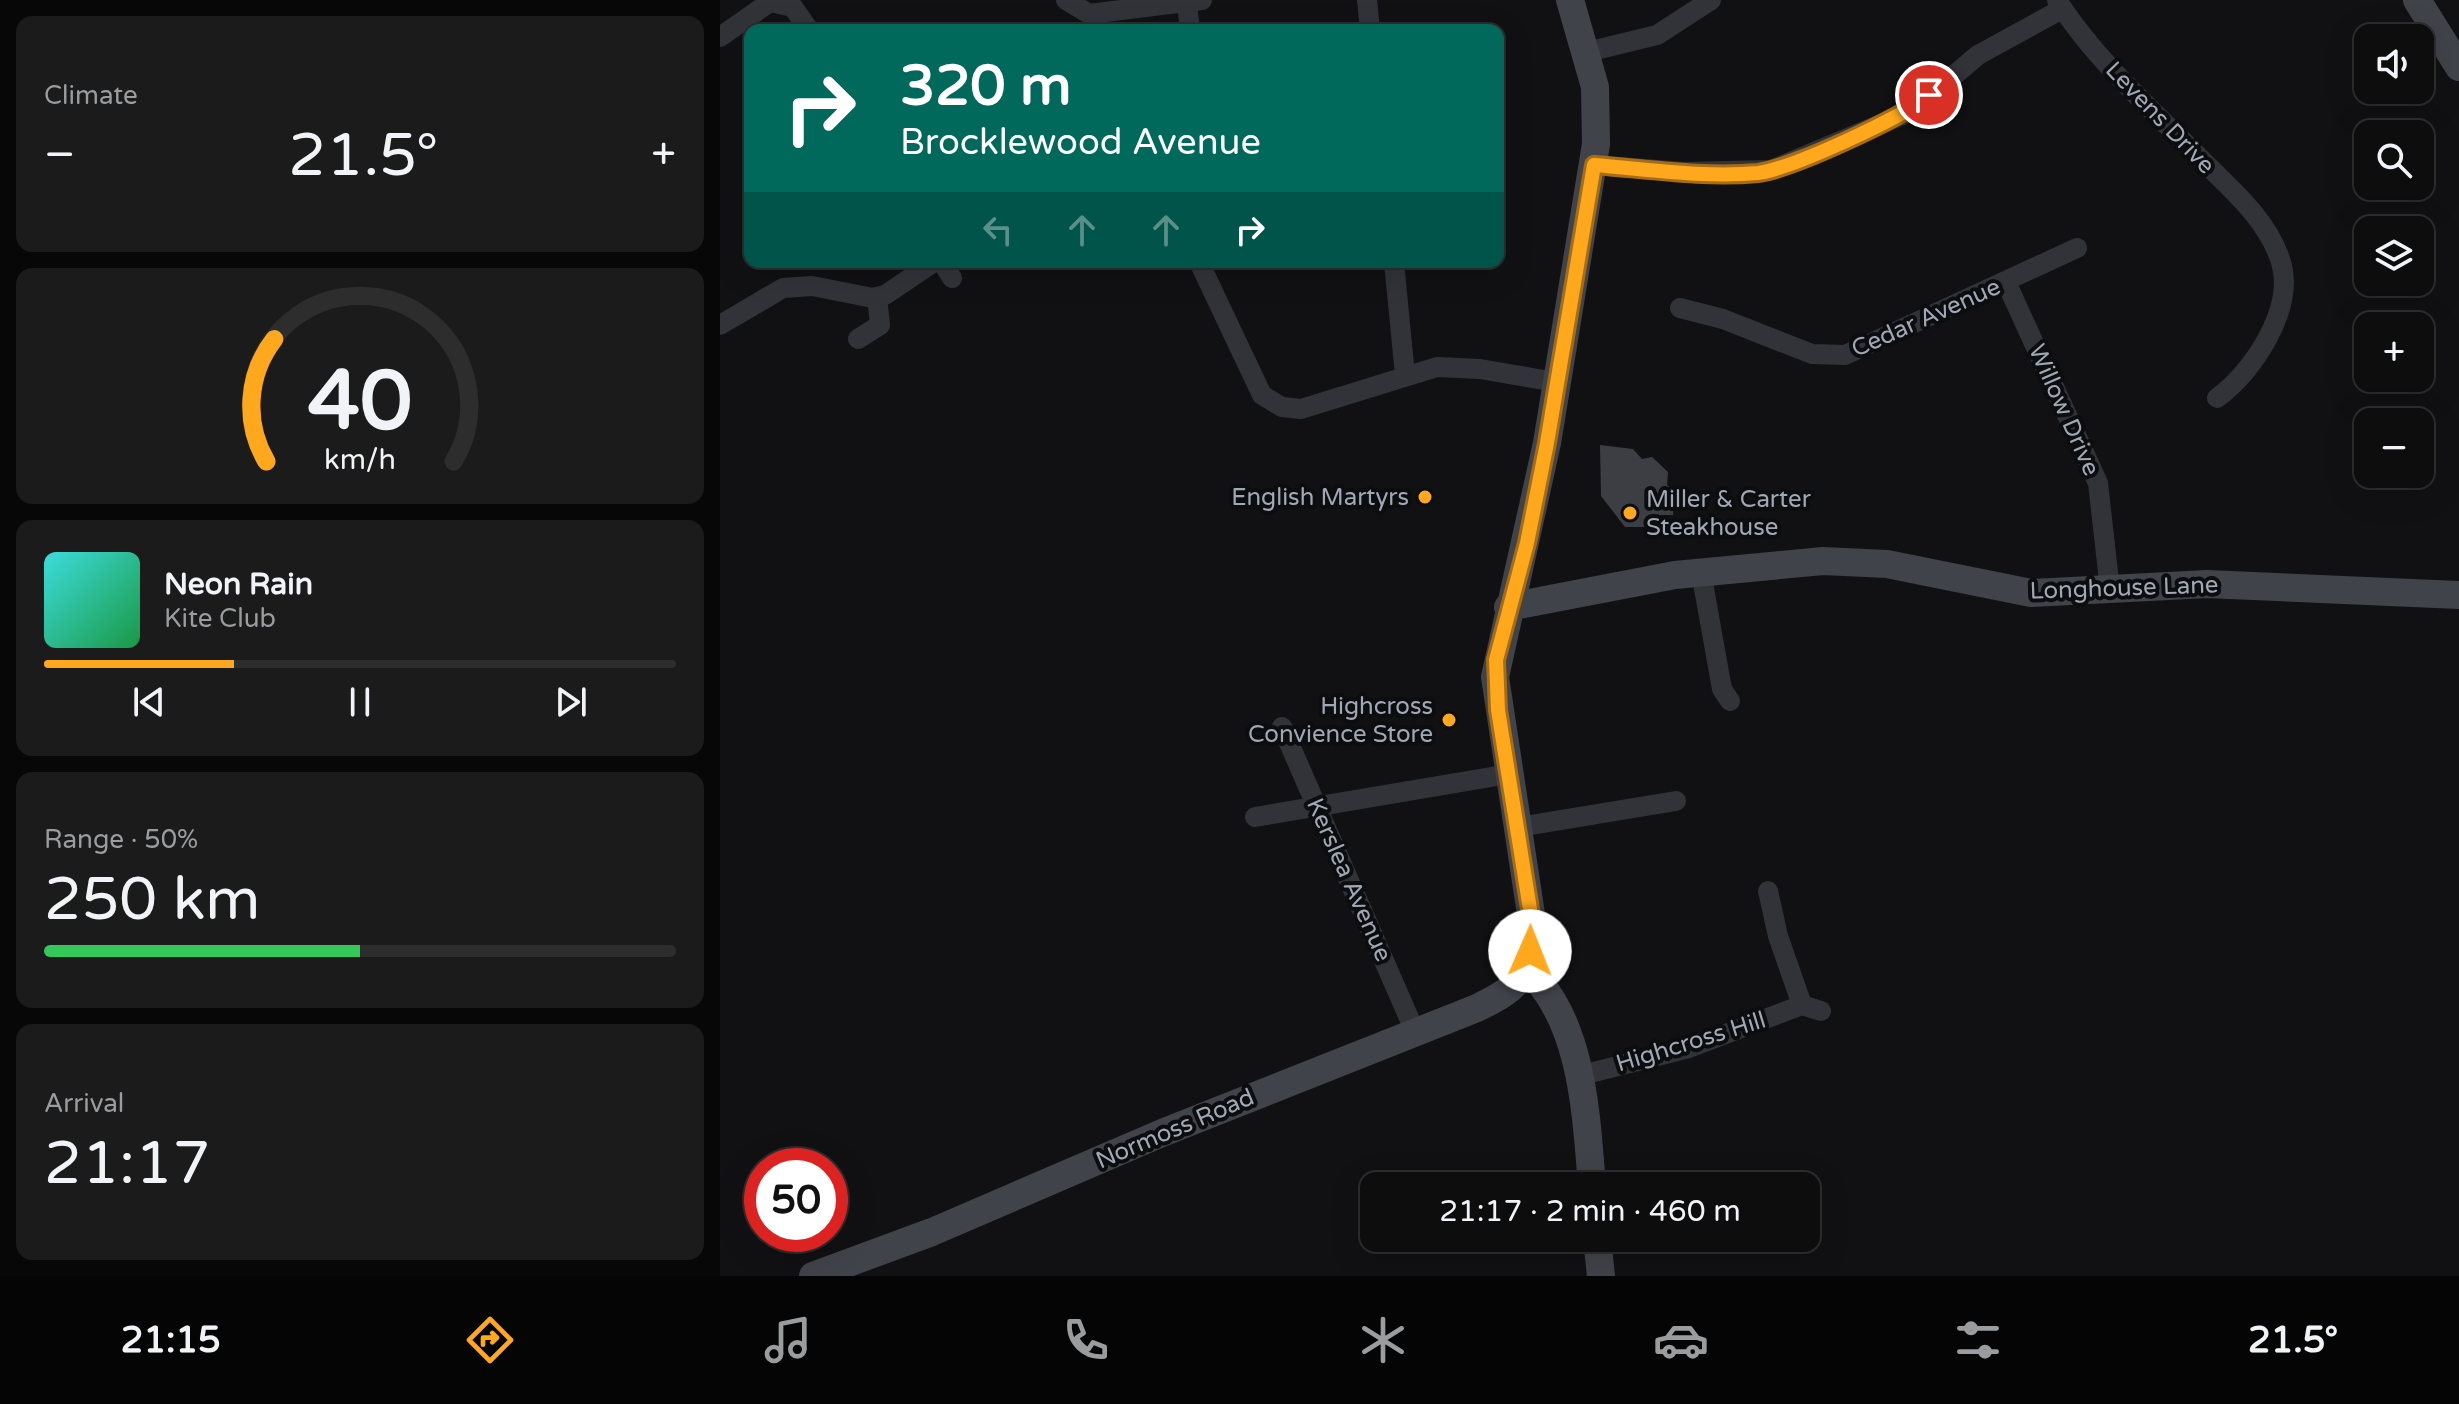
<!DOCTYPE html>
<meta charset="utf-8">
<style>
:root{--surface:#0d0d0e;--page:#1b1b1c;--text:#f1f3f6;--muted:#9a9c9e;--line:#2d2d2e;--accent:#ffa81e}
body{margin:0;font-family:"Varela Round",sans-serif;background:var(--page);color:var(--text);height:100vh;display:flex;flex-direction:column;font-size:30px;white-space:nowrap}
*{box-sizing:border-box;margin:0}
p{font-size:26px;color:var(--muted)}
.icon{flex:none;width:44px;height:44px;fill:none;stroke:currentColor;stroke-width:2;stroke-linecap:round;stroke-linejoin:round}
.map{position:relative;flex:1;overflow:hidden}
.side{display:flex;flex-direction:column;gap:16px;padding:16px;background:#070708;width:720px}
.side>*{flex:none}
.top-card{position:absolute;left:24px;top:24px;width:760px;height:244px;border-radius:16px;box-shadow:0 8px 32px #0002,0 0 0 2px var(--line);background:#00695c;color:#fff;overflow:hidden}
.buttons{position:absolute;left:1634px;top:24px;display:grid;gap:16px}
.buttons a{display:grid;place-items:center;width:80px;height:80px;border-radius:16px;background:var(--surface);box-shadow:0 8px 32px #0002,0 0 0 2px var(--line);font-size:40px}
.speed{position:absolute;left:24px;top:1148px;display:flex;gap:16px;font-size:40px;font-weight:700;text-align:center}
.speed>*{display:grid;place-content:center;width:104px;height:104px;border-radius:50%;background:var(--surface);box-shadow:0 8px 32px #0002,0 0 0 2px var(--line);line-height:1}
.speed .limit{border:12px solid #d22;background:#fff;color:#111}
.pin{position:absolute;display:grid;place-items:center;width:68px;height:68px;color:#fff;margin:-34px;border:4px solid #fff;border-radius:50%;box-shadow:0 2px 8px #0007}
.me{position:absolute;width:88px;margin:-44px;rotate:1deg;stroke-linejoin:round;filter:drop-shadow(0 0 6px #0008)}
.turn{display:flex;align-items:center;gap:28px;height:168px;padding:0 24px;font-size:36px}
.turn .icon{width:104px;height:104px;stroke-width:2.5}
.turn b{display:block;font-size:56px;line-height:68px}
.lanes{display:flex;align-items:center;height:76px;padding:0 24px;background:#0003;justify-content:center;gap:40px;direction:ltr}
.lanes .off{opacity:.35}
.big{font-size:60px;font-weight:600;line-height:1.1}
.side .widget{flex:1;display:flex;flex-direction:column;justify-content:center;gap:12px;min-width:0;padding:0 28px;border-radius:16px;background:var(--page)}
.side .dial{align-items:center;gap:0}
.dial svg{height:208px;overflow:visible;fill:none;stroke:var(--line);stroke-width:7;stroke-linecap:round;text-anchor:middle}
.dial text{fill:var(--text);stroke:none}
.song{display:flex;align-items:center;gap:24px}
.cover{width:96px;height:96px;border-radius:12px;background:linear-gradient(135deg,hsl(180 70% 55%),hsl(140 70% 35%))}
.played{height:8px;border-radius:4px;background:linear-gradient(90deg,var(--accent) 30%,var(--line) 30%)}
.keys{display:flex;justify-content:space-around;direction:ltr}
.heat{display:flex;justify-content:space-between;align-items:center;font-size:44px;direction:ltr}
.charge{height:12px;border-radius:6px;background:linear-gradient(90deg,#34c759 50%,var(--line) 0)}
.trip{position:absolute;left:640px;top:1172px;width:460px;height:80px;border-radius:16px;background:var(--surface);box-shadow:0 8px 32px #0002,0 0 0 2px var(--line);font-weight:600;line-height:80px;text-align:center}
.tab-bar{display:flex;height:128px;justify-content:space-around;align-items:center;background:#050506;color:var(--muted)}
.tab-bar .icon{width:56px;height:56px}
.tab-bar .active{color:var(--accent)}
.tab-bar b{font-size:36px;color:var(--text)}
main{display:flex;flex:1;min-height:0}
.map>svg:first-child{display:block}
.building{fill:#3d3e43}
.lines{fill:none;stroke-linecap:round;stroke-linejoin:round}
.street{stroke:#323339;stroke-width:20}
.secondary{stroke:#404349;stroke-width:28}
.route-casing{stroke:#a66d14;stroke-width:20}
.route{stroke:#ffa81e;stroke-width:14}
.poi-dot{fill:#ffa81e;stroke:#0c0d0e;stroke-width:3}
.labels{text-anchor:middle;dominant-baseline:central;stroke-width:8;stroke-linejoin:round;paint-order:stroke}
.street-label{font-size:24px;fill:#a1a8b5;stroke:#0c0d0e}
.poi-label{font-size:24px;fill:#a1a8b5;stroke:#0c0d0e;text-anchor:end}
</style>
<main>
<section class="side">
<div class="widget"><p>Climate</p>
<div class="heat"><a>−</a><b class="big">21.5°</b><a>+</a></div>
</div>
<div class="widget dial"><svg viewBox="0 0 100 80">
<path d="M14 69A42 42 0 1 1 86 69"/>
<path d="M14 69A42 42 0 0 1 17 22" stroke="#ffa81e"/>
<text x="50" y="56" font-size="32" font-weight="700">40</text>
<text x="50" y="72" font-size="11">km/h</text>
</svg></div>
<div class="widget">
<div class="song"><i class="cover"></i><div><b>Neon Rain</b><p>Kite Club</p></div></div>
<div class="played"></div>
<div class="keys"><svg class="icon" aria-label="previous" viewBox="0 0 24 24"><path d="M18 5L8 12l10 7zM5 5v14"/></svg><svg class="icon" aria-label="pause" viewBox="0 0 24 24"><path d="M8 5v14M16 5v14"/></svg><svg class="icon" aria-label="next" viewBox="0 0 24 24"><path d="M6 5l10 7-10 7zM19 5v14"/></svg></div>
</div>
<div class="widget"><p>Range · 50%</p><b class="big">250 km</b><div class="charge"></div></div>
<div class="widget"><p>Arrival</p><b class="big">21:17</b></div>
</section>
<div class="map">
<svg width="1739" height="1276" viewBox="0 0 1739 1276">
<rect width="100%" height="100%" fill="#111113"/>
<path class="building" d="M 880,445 L 913,449 L 922,459 L 932,457 L 948,472 L 947,485 L 954,491 L 953,515 L 934,515 L 934,527 L 905,527 L 881,496 Z"/>
<g class="lines">
<g class="street">
<path d="M 346,0 L 369,14 L 482,0"/>
<path d="M 647,0 L 650,30"/>
<path d="M 1337,0 C 1374,58 1427,105 1475,153 C 1507,186 1547,217 1561,262 C 1575,309 1533,372 1497,398"/>
<path d="M 467,4 L 470,30"/>
<path d="M 0,37 L 50,2 L 73,7 L 89,30"/>
<path d="M 867,52 L 937,35 L 991,0"/>
<path d="M 874,165 L 963,172 L 1051,170 L 1192,111 L 1258,55 L 1342,9"/>
<path d="M 222,262 L 232,278"/>
<path d="M 479,262 L 542,395 L 562,407 L 581,409 L 717,367 L 760,369 L 836,382"/>
<path d="M 674,262 L 685,375"/>
<path d="M 1286,282 L 1378,483 L 1390,590"/>
<path d="M 960,308 L 1003,319 L 1092,354 L 1125,355 L 1357,248"/>
<path d="M 0,325 L 63,288 L 92,286 L 153,298 L 165,295 L 214,262"/>
<path d="M 138,339 L 160,325 L 157,297"/>
<path d="M 981,572 L 1002,689 L 1010,701"/>
<path d="M 562,727 L 696,1034"/>
<path d="M 535,817 L 789,774"/>
<path d="M 798,827 L 956,801"/>
<path d="M 1048,891 L 1058,936 L 1082,1005"/>
<path d="M 858,1076 L 969,1048 L 1082,1005 L 1101,1011"/>
</g>
<g class="secondary">
<path d="M 1697,0 L 1739,67"/>
<path d="M 788,607 L 955,575 L 1103,561 L 1167,564 L 1311,593 L 1487,584 L 1739,595"/>
<path d="M 806,968 C 863,1020 866,1114 872,1186"/>
<path d="M 877,1238 L 881,1276"/>
<path d="M 93,1276 L 212,1232 L 442,1133 L 757,1008 C 800,987 804,980 814,934 L 775,677 L 827,443 L 876,144 L 875,87 L 850,0"/>
</g>
</g>
<g class="lines">
<defs>
<path id="route" d="M 810,951 L 814,934 L 778,710 L 776,660 L 807,543 L 827,443 L 874,165 C 927,169 984,178 1038,173 C 1071,169 1184,117 1209,95"/>
</defs>
<use href="#route" class="route-casing"/>
<use href="#route" class="route"/>
</g>
<g class="poi-dot">
<circle cx="705" cy="497" r="8"/>
<circle cx="910" cy="513" r="8"/>
<circle cx="729" cy="720" r="8"/>
</g>
<g class="labels">
<g class="street-label">
<text transform="translate(1440 118) rotate(46)">Levens Drive</text>
<text transform="translate(1206 318) rotate(-24)">Cedar Avenue</text>
<text transform="translate(1344 410) rotate(66)">Willow Drive</text>
<text transform="translate(1404 588) rotate(-2)">Longhouse Lane</text>
<text transform="translate(629 880) rotate(66)">Kerslea Avenue</text>
<text transform="translate(971 1042) rotate(-17)">Highcross Hill</text>
<text transform="translate(455 1129) rotate(-23)">Normoss Road</text>
</g>
<g class="poi-label">
<text x="689" y="497">English Martyrs</text>
<text x="926" y="499" text-anchor="start">Miller &amp; Carter<tspan x="926" dy="28">Steakhouse</tspan></text>
<text x="713" y="706">Highcross<tspan x="713" dy="28">Convience Store</tspan></text>
</g>
</g>
</svg>
<div class="buttons">
<a><svg class="icon" aria-label="sound" viewBox="0 0 24 24"><path d="M4 9h4l5-4v14l-5-4H4zM17 9q2 3 0 6"/></svg></a>
<a><svg class="icon" aria-label="search" viewBox="0 0 24 24"><circle cx="10" cy="10" r="6"/><path d="M15 15l6 6"/></svg></a>
<a><svg class="icon" aria-label="layers" viewBox="0 0 24 24"><path d="M12 4l9 5-9 5-9-5zM3 14l9 5 9-5"/></svg></a>
<a>+</a>
<a>−</a>
</div>
<div class="speed"><div class="limit">50</div></div>
<div class="pin" style="left:1209px;top:95px;background:#d93025"><svg class="icon" aria-label="arrive" viewBox="0 0 24 24"><path d="M6 21V4h12l-3 4 3 4H6"/></svg></div>
<svg class="me" style="left:810px;top:951px" viewBox="-20 -20 40 40"><circle r="19" fill="#fff"/><path d="M0-13L10 11 0 6-10 11z" fill="#ffa81e"/></svg>
<div class="trip">21:17 · 2 min · 460 m</div>
<div class="top-card">
<div class="turn"><svg class="icon" aria-label="right" viewBox="0 0 24 24"><path d="M7 20v-9h11M14 6l5 5-5 5"/></svg><div><b>320 m</b>Brocklewood Avenue</div></div>
<div class="lanes"><svg class="icon off" aria-label="left" viewBox="0 0 24 24"><path d="M17 20v-9H6M10 6l-5 5 5 5"/></svg><svg class="icon off" aria-label="ahead" viewBox="0 0 24 24"><path d="M12 20V5M6 11l6-6 6 6"/></svg><svg class="icon off" aria-label="ahead" viewBox="0 0 24 24"><path d="M12 20V5M6 11l6-6 6 6"/></svg><svg class="icon" aria-label="right" viewBox="0 0 24 24"><path d="M7 20v-9h11M14 6l5 5-5 5"/></svg></div>
</div>
</div>
</main>
<nav class="tab-bar">
<b>21:15</b>
<svg class="icon active" aria-label="directions" viewBox="0 0 24 24"><path d="M12 3l9 9-9 9-9-9zM9 14v-3h6M13 9l2 2-2 2"/></svg>
<svg class="icon" aria-label="music" viewBox="0 0 24 24"><path d="M9 18V5l10-2v13"/><circle cx="6" cy="18" r="3"/><circle cx="16" cy="16" r="3"/></svg>
<svg class="icon" aria-label="phone" viewBox="0 0 24 24"><path d="M5 4h4l2 5-3 2q2 4 5 5l2-3 5 2v4C11 20 4 13 5 4z"/></svg>
<svg class="icon" aria-label="climate" viewBox="0 0 24 24"><path d="M12 3v18M4 7l16 10M4 17L20 7"/></svg>
<svg class="icon" aria-label="car" viewBox="0 0 24 24"><path d="M5 17H2v-5l4-1 3-4h7l3 4 3 1v5h-3M9 17h6M6 11h13"/><circle cx="7" cy="17" r="2"/><circle cx="17" cy="17" r="2"/></svg>
<svg class="icon" aria-label="filters" viewBox="0 0 24 24"><path d="M4 7h16M4 17h16"/><circle cx="9" cy="7" r="2"/><circle cx="15" cy="17" r="2"/></svg>
<b>21.5°</b>
</nav>
